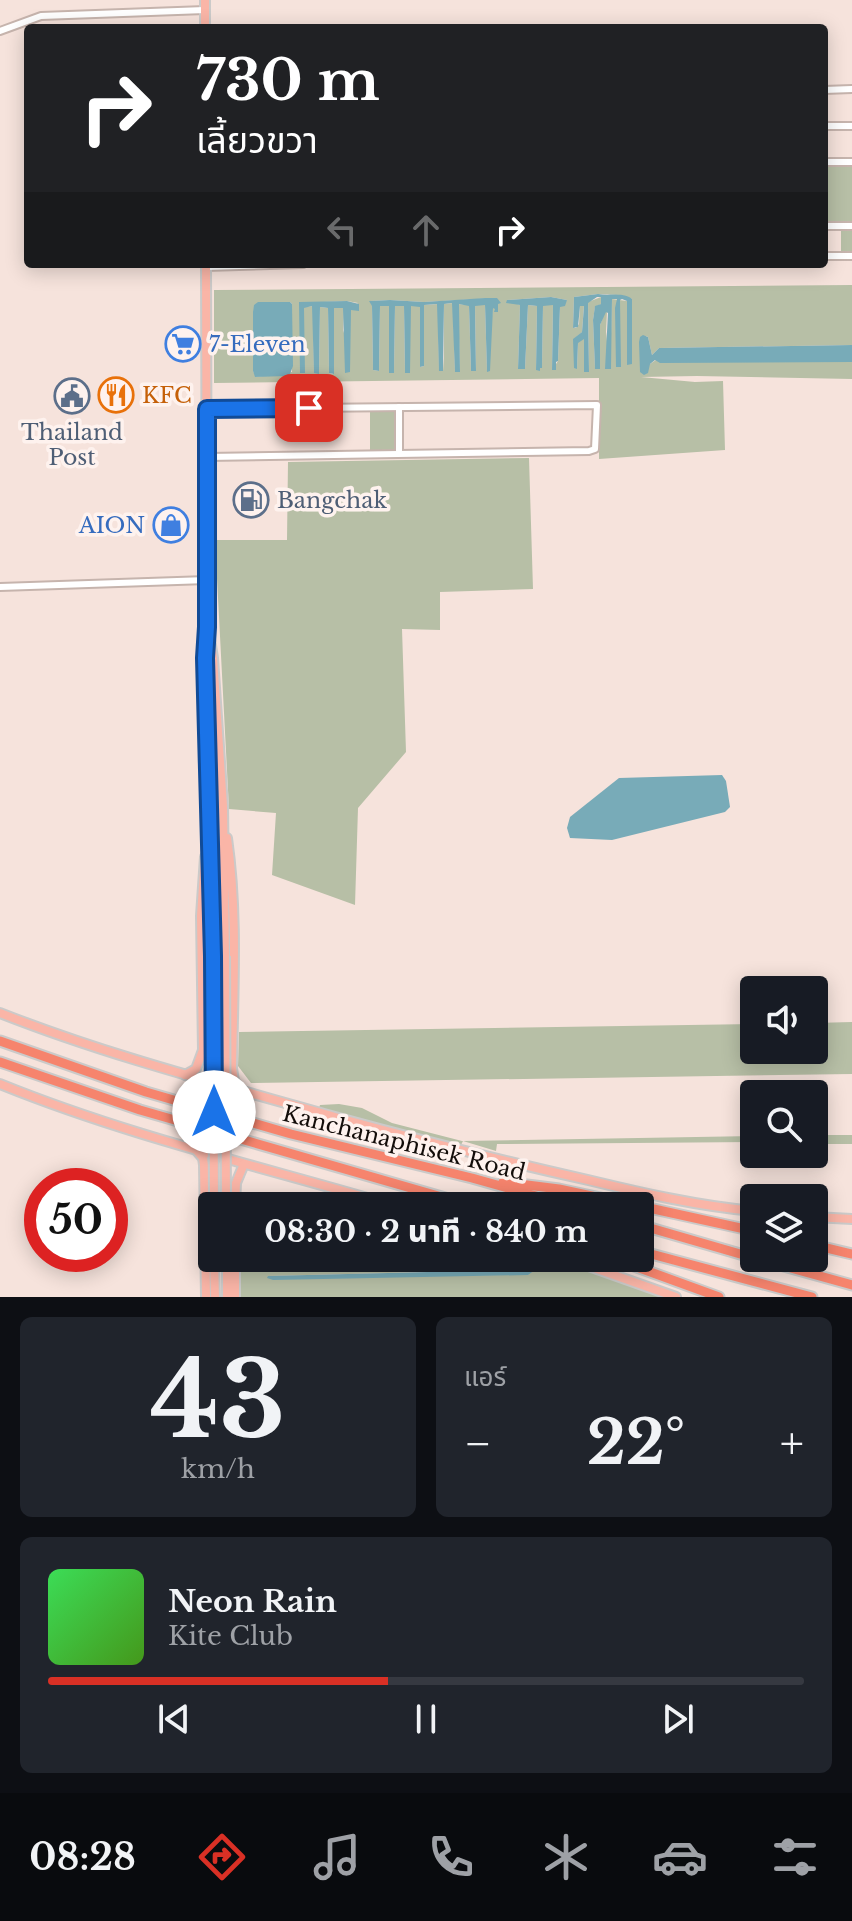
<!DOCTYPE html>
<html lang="th">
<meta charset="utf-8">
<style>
:root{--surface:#171b24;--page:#20242c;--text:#f1f3f6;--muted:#9ea1a6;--line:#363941;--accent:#d93025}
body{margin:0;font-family:"Libre Baskerville","Noto Sans Thai",serif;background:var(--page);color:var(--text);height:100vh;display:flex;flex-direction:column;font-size:30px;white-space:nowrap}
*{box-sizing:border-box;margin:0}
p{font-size:26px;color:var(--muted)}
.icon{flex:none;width:44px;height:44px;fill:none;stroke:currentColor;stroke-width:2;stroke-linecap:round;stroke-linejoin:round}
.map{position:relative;height:1297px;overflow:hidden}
.sheet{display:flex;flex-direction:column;gap:20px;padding:20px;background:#0d0f14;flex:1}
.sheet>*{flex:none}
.guide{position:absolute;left:24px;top:24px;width:804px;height:244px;border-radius:8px;box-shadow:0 4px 20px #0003;background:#202124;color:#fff;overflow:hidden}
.tools{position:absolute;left:740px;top:976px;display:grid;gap:16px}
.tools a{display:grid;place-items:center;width:88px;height:88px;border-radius:8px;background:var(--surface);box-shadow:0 4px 20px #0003;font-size:40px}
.speed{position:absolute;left:24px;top:1168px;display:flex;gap:16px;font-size:40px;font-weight:700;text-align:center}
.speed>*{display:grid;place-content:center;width:104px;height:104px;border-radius:50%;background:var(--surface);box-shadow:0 4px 20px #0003;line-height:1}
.speed .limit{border:12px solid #d22;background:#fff;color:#111}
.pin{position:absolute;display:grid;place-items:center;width:68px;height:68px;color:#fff;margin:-34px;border-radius:16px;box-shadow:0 4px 12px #0006}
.me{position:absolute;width:88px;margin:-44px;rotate:0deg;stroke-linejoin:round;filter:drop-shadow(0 0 6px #0008)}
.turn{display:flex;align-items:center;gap:28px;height:168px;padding:0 40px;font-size:36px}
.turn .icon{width:104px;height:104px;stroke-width:2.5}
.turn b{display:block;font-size:56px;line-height:68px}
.lanes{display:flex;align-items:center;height:76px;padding:0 40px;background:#0003;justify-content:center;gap:40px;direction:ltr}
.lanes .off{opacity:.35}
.big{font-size:60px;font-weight:800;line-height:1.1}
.sheet .card{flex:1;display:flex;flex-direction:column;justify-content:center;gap:12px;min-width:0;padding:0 28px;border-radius:12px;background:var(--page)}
.sheet .dial{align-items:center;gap:0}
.dial b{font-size:104px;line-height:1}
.song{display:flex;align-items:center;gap:24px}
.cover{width:96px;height:96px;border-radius:12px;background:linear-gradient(135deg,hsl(130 70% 55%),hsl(100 70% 35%))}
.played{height:8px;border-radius:4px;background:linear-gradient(90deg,var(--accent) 45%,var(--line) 45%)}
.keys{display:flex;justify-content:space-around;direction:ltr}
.heat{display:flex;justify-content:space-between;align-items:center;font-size:44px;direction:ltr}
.sheet .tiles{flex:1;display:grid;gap:20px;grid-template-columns:1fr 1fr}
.card:last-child{grid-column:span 2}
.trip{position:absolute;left:198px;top:1192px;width:456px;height:80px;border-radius:8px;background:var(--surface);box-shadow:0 4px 20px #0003;font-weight:800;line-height:80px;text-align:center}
.tab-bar{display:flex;height:128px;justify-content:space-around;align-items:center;background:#090b0e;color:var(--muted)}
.tab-bar .icon{width:56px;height:56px}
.tab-bar .selected{color:var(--accent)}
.tab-bar b{font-size:36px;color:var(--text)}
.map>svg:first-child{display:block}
.green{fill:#b7bfa6;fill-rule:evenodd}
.water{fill:#78abb8}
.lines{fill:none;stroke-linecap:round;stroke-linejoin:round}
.minor-casing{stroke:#c6b4ad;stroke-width:10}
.major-casing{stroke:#cbcac9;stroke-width:12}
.highway-casing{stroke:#cbcac9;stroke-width:13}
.minor{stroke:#fff;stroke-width:6}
.major{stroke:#fab5a7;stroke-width:8}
.highway{stroke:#f6846d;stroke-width:9}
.major-bridge-casing{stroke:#cbcac9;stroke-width:12;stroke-linecap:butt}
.major-bridge{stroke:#fab5a7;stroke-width:8}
.route-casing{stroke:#114b97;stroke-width:20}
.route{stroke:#1a73e8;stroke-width:14}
.labels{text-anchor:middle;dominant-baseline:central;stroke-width:7;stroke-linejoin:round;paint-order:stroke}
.shop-label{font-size:22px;fill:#366cbe;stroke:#fef2ee;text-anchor:start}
.food-label{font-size:22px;fill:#c56008;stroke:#fef2ee;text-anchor:start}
.service-label{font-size:22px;fill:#4e5e75;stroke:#fef2ee}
.street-label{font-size:22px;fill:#130d0a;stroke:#fef2ee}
</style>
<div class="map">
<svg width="852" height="1297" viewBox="0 0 852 1297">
<rect width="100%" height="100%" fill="#f6e3dc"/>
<g class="green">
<path d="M 852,166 L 852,222 L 824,223 L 824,167 Z"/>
<path d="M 841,229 L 852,229 L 852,252 L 841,253 Z"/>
<path d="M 852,285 L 852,345 L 659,348 L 652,355 L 648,337 L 646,336 L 650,364 L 656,360 L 852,362 L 852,379 L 697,376 L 641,377 L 695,382 L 723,381 L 725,450 L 599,459 L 599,378 L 214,383 L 214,290 ZM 598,294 L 619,295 L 632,299 L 627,364 L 627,301 L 612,299 L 610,369 L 606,332 L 607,312 L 605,312 L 600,325 L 600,368 L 595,368 L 593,320 L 595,307 L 601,304 L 601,297 L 588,302 L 589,372 L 584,372 L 584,338 L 578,342 L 577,369 L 574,339 L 582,332 L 584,305 L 580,305 L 579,324 L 576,328 L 573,328 L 574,297 ZM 551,297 L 567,300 L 560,306 L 558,361 L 552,370 L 553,305 L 543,305 L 542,367 L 536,370 L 537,306 L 528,305 L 525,369 L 518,369 L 520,305 L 507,300 ZM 495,298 L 498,312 L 493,305 L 487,371 L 485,305 L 475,305 L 476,371 L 471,371 L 469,305 L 458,304 L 460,372 L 455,372 L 453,303 L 444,304 L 444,358 L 443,371 L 439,370 L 438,304 L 424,305 L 424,366 L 420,367 L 420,306 L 410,306 L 410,372 L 405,373 L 404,305 L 395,306 L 394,372 L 390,373 L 389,306 L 380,306 L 379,371 L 373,370 L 372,305 L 370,301 L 390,300 L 424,302 ZM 347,301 L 358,303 L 351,310 L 343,333 L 344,308 L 334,307 L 333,374 L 329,373 L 328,308 L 320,307 L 319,373 L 314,373 L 313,306 L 304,307 L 299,303 ZM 290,302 L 292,304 L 292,372 L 256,377 L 253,371 L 254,305 Z"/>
<path d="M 370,407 L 399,407 L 399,453 L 370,454 Z"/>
<path d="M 529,458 L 533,589 L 440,592 L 440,630 L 402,629 L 406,752 L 358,808 L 355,905 L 272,875 L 276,813 L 229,809 L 215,540 L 287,540 L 288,462 Z"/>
<path d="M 852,1022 L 852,1074 L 251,1083 L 238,1066 L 239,1032 L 754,1024 L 754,1050 L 814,1050 L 814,1023 Z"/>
<path d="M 339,1104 L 362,1108 L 392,1123 L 462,1141 L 754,1136 L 754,1142 L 497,1144 L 496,1151 L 463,1141 L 461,1145 L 319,1108 L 320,1105 Z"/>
<rect x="814" y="1135" width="38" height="9"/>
<path d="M 240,1258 L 285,1258 L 266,1258 L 266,1265 L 501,1261 L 506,1263 L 507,1270 L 268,1276 L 528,1275 L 532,1266 L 511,1258 L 550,1258 L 662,1297 L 240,1297 Z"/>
</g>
<g class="water">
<path d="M 598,294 C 609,296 623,292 632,299 L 632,364 L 627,365 L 627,301 L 622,299 L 620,300 L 621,367 L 616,367 L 615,308 L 617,299 L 612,299 L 611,369 L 605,369 L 608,313 L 606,312 L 600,325 L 600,369 L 595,369 L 593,320 L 595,306 L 601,304 L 601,297 L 597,297 L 588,303 L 589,372 L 584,372 L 584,339 L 578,343 L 577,369 L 574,368 L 573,339 L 582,332 L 584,306 L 580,306 L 578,327 L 573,328 L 574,297 Z"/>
<path d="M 551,297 L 567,300 L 565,306 L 560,307 L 558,361 L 556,362 L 556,370 L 552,370 L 553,305 L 543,306 L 542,368 L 540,368 L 540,371 L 536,370 L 537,306 L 528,305 L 525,369 L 518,369 L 520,305 L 506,303 L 507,300 Z"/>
<path d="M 485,298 L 497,298 L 501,303 L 498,304 L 498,312 L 494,312 L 495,309 L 493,308 L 490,371 L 487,372 L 485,305 L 475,306 L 476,371 L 471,371 L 469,306 L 459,304 L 460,372 L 455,372 L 452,303 L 444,304 L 443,371 L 439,371 L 437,304 L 424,305 L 424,366 L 420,367 L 420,307 L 411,306 L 410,373 L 405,373 L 404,306 L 395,306 L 394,373 L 389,373 L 389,306 L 380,306 L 379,371 L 373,370 L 372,306 L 369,301 L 390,300 L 424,302 Z"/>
<path d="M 347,301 L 359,304 L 359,311 L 351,310 L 350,372 L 345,373 L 343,308 L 334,308 L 334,374 L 329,373 L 328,308 L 320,307 L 319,374 L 314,373 L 312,306 L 304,308 L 305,373 L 300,373 L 299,302 Z"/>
<path d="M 258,302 L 290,302 L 292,304 L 293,366 L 290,374 L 287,376 L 255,377 L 253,371 L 253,312 L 254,305 Z"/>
<path d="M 643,335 L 648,337 L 652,355 L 659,348 L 852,345 L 852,362 L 660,363 L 655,360 L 650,364 L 648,373 L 644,375 L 640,372 L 639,342 L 640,337 Z"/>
<path d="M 722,775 L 726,781 L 730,807 L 725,812 L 612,840 L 570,838 L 567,828 L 570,817 L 619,778 Z"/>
<path d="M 266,1258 L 511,1258 L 531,1266 L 535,1270 L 528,1275 L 273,1280 L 267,1278 L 268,1276 L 507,1270 L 506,1263 L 501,1261 L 265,1265 Z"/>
</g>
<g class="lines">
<defs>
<g id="minor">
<path d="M 0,31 L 41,16 L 205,10"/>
<path d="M 824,90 L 852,89"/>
<path d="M 824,126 L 852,126"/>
<path d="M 824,162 L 852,162"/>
<path d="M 824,226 L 852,226"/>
<path d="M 824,256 L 852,256"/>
<path d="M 206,267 L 303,264"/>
<path d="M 207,409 L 597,405 L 595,449 L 589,451 L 207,457"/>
<path d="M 399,453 L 399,407"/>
<path d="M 0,587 L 207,580"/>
</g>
<g id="major">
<path d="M 205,0 L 205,28"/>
<path d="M 206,264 L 207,627 L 205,658 L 213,956"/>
<path d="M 210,639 L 213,658 L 223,806 L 225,956"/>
<path d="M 227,838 C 238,913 233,992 232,1068 L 234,1081 L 243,1092"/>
<path d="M 0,1013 C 109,1056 223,1085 335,1117 C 419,1140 503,1161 588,1180 C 642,1193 698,1206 754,1211"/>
<path d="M 185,1075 L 196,1069 L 203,1050 L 201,916 L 205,857"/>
<path d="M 0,1084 C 128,1136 263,1167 395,1206"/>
<path d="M 197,1151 L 203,1158 L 204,1165 L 206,1297"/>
<path d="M 235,1206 L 236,1183 L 244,1164"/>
<path d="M 814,1217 L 852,1219"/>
<path d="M 214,1258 L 215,1297"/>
<path d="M 227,1258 L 227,1297"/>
<path d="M 566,1258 L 676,1297"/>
<path d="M 235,1297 L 235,1258"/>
</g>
<g id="highway">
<path d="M 0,1041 L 146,1092 L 291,1134 L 472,1178 L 572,1206"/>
<path d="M 0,1062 L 140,1110 L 473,1206"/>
<path d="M 503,1182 L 559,1189 L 638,1206"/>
<path d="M 640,1206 L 754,1231"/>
<path d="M 640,1225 L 754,1258"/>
<path d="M 814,1245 L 852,1254"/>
<path d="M 640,1251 L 812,1297"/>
<path d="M 612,1258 L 719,1297"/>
<path d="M 755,1258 L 852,1285"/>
</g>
</defs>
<use href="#minor" class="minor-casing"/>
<use href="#major" class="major-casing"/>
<use href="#highway" class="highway-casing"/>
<use href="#minor" class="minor"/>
<use href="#major" class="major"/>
<use href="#highway" class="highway"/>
<defs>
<g id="major-bridge">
<path d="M 213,956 L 214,1206"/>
<path d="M 225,956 L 226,1206"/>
</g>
</defs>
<use href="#major-bridge" class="major-bridge-casing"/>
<use href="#major-bridge" class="major-bridge"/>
</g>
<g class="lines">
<defs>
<path id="route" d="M 214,1112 L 213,956 L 205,658 L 207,627 L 207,409 L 309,408"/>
</defs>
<use href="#route" class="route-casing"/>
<use href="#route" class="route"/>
</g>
<defs>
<symbol id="supermarket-ring" viewBox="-11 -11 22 22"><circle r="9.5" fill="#fef2ee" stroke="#3f7fe0" stroke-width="1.5"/><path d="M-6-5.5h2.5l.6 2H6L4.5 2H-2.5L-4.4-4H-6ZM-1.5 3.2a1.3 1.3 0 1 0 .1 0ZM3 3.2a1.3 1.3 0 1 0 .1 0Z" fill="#3f7fe0"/></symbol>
<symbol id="restaurant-ring" viewBox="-11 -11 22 22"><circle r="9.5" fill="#fef2ee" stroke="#e8710a" stroke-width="1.5"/><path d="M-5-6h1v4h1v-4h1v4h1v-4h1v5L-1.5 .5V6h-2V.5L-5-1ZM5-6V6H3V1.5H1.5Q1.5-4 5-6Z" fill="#e8710a"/></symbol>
<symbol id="civic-ring" viewBox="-11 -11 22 22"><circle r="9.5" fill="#fef2ee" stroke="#5c6f8a" stroke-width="1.5"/><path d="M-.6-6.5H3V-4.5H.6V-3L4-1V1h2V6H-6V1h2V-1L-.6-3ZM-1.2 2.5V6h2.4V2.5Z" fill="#5c6f8a"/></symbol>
<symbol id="fuel-ring" viewBox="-11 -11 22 22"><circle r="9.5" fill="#fef2ee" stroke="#5c6f8a" stroke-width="1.5"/><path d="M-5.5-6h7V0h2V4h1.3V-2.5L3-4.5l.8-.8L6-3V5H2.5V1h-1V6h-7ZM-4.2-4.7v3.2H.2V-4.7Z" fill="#5c6f8a"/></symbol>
<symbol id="shop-ring" viewBox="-11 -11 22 22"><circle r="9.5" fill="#fef2ee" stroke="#3f7fe0" stroke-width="1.5"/><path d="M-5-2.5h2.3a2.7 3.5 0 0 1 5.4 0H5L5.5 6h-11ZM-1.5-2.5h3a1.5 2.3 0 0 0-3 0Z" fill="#3f7fe0"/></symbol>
</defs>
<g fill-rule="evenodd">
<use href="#supermarket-ring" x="163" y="324" width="40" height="40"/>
<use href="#restaurant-ring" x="96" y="375" width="40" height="40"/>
<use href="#civic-ring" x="52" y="376" width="40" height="40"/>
<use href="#fuel-ring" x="231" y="480" width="40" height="40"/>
<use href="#shop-ring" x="151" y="505" width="40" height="40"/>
</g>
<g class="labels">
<g class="shop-label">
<text x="209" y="344">7-Eleven</text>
<text x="145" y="525" text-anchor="end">AION</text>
</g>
<g class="food-label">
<text x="142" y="395">KFC</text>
</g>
<g class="service-label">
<text x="72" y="432">Thailand<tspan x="72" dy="25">Post</tspan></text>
<text x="277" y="500" text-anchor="start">Bangchak</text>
</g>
<g class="street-label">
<text transform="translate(404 1143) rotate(14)">Kanchanaphisek Road</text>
</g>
</g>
</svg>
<div class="tools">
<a><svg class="icon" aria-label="sound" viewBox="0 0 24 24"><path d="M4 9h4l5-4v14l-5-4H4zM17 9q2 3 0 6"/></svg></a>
<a><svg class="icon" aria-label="search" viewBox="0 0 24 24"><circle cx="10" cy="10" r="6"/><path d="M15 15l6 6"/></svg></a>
<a><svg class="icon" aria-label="layers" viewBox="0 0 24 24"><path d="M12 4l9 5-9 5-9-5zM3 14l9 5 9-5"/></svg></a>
</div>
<div class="speed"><div class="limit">50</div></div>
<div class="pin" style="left:309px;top:408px;background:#d93025"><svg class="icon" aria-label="arrive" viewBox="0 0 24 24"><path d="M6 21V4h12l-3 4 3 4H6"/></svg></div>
<svg class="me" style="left:214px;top:1112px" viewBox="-20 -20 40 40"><circle r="19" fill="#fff"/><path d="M0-13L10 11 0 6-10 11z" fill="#1a73e8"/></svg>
<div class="trip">08:30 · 2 นาที · 840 m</div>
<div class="guide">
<div class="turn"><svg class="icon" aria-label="right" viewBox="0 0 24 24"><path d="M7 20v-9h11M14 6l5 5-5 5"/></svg><div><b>730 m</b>เลี้ยวขวา</div></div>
<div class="lanes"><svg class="icon off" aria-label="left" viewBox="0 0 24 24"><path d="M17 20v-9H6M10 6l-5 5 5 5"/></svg><svg class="icon off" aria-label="ahead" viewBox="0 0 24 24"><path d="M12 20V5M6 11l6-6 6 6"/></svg><svg class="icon" aria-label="right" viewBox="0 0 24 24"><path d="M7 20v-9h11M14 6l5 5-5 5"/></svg></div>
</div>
</div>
<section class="sheet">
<div class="tiles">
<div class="card dial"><b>43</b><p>km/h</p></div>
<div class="card"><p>แอร์</p>
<div class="heat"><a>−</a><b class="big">22°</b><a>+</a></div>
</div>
<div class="card">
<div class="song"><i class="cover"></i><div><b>Neon Rain</b><p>Kite Club</p></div></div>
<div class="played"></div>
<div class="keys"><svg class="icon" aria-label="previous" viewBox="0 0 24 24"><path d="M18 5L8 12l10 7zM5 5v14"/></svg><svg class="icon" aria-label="pause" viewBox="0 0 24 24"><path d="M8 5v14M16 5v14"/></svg><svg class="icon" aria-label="next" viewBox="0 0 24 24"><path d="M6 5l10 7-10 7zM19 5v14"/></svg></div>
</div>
</div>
</section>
<nav class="tab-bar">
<b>08:28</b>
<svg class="icon selected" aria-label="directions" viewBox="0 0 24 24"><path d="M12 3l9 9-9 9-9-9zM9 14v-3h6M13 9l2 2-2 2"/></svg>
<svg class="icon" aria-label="music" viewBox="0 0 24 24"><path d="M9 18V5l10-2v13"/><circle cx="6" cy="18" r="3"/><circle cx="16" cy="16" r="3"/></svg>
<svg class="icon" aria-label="phone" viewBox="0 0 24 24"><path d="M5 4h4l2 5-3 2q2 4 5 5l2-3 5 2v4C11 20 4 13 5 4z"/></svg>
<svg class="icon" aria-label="climate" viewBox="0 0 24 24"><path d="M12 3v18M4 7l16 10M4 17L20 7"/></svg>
<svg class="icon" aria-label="car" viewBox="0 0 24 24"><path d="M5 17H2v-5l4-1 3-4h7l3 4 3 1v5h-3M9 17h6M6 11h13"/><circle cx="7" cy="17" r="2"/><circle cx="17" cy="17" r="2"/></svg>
<svg class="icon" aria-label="filters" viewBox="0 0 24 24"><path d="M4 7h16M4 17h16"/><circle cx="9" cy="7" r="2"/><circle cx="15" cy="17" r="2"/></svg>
</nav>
